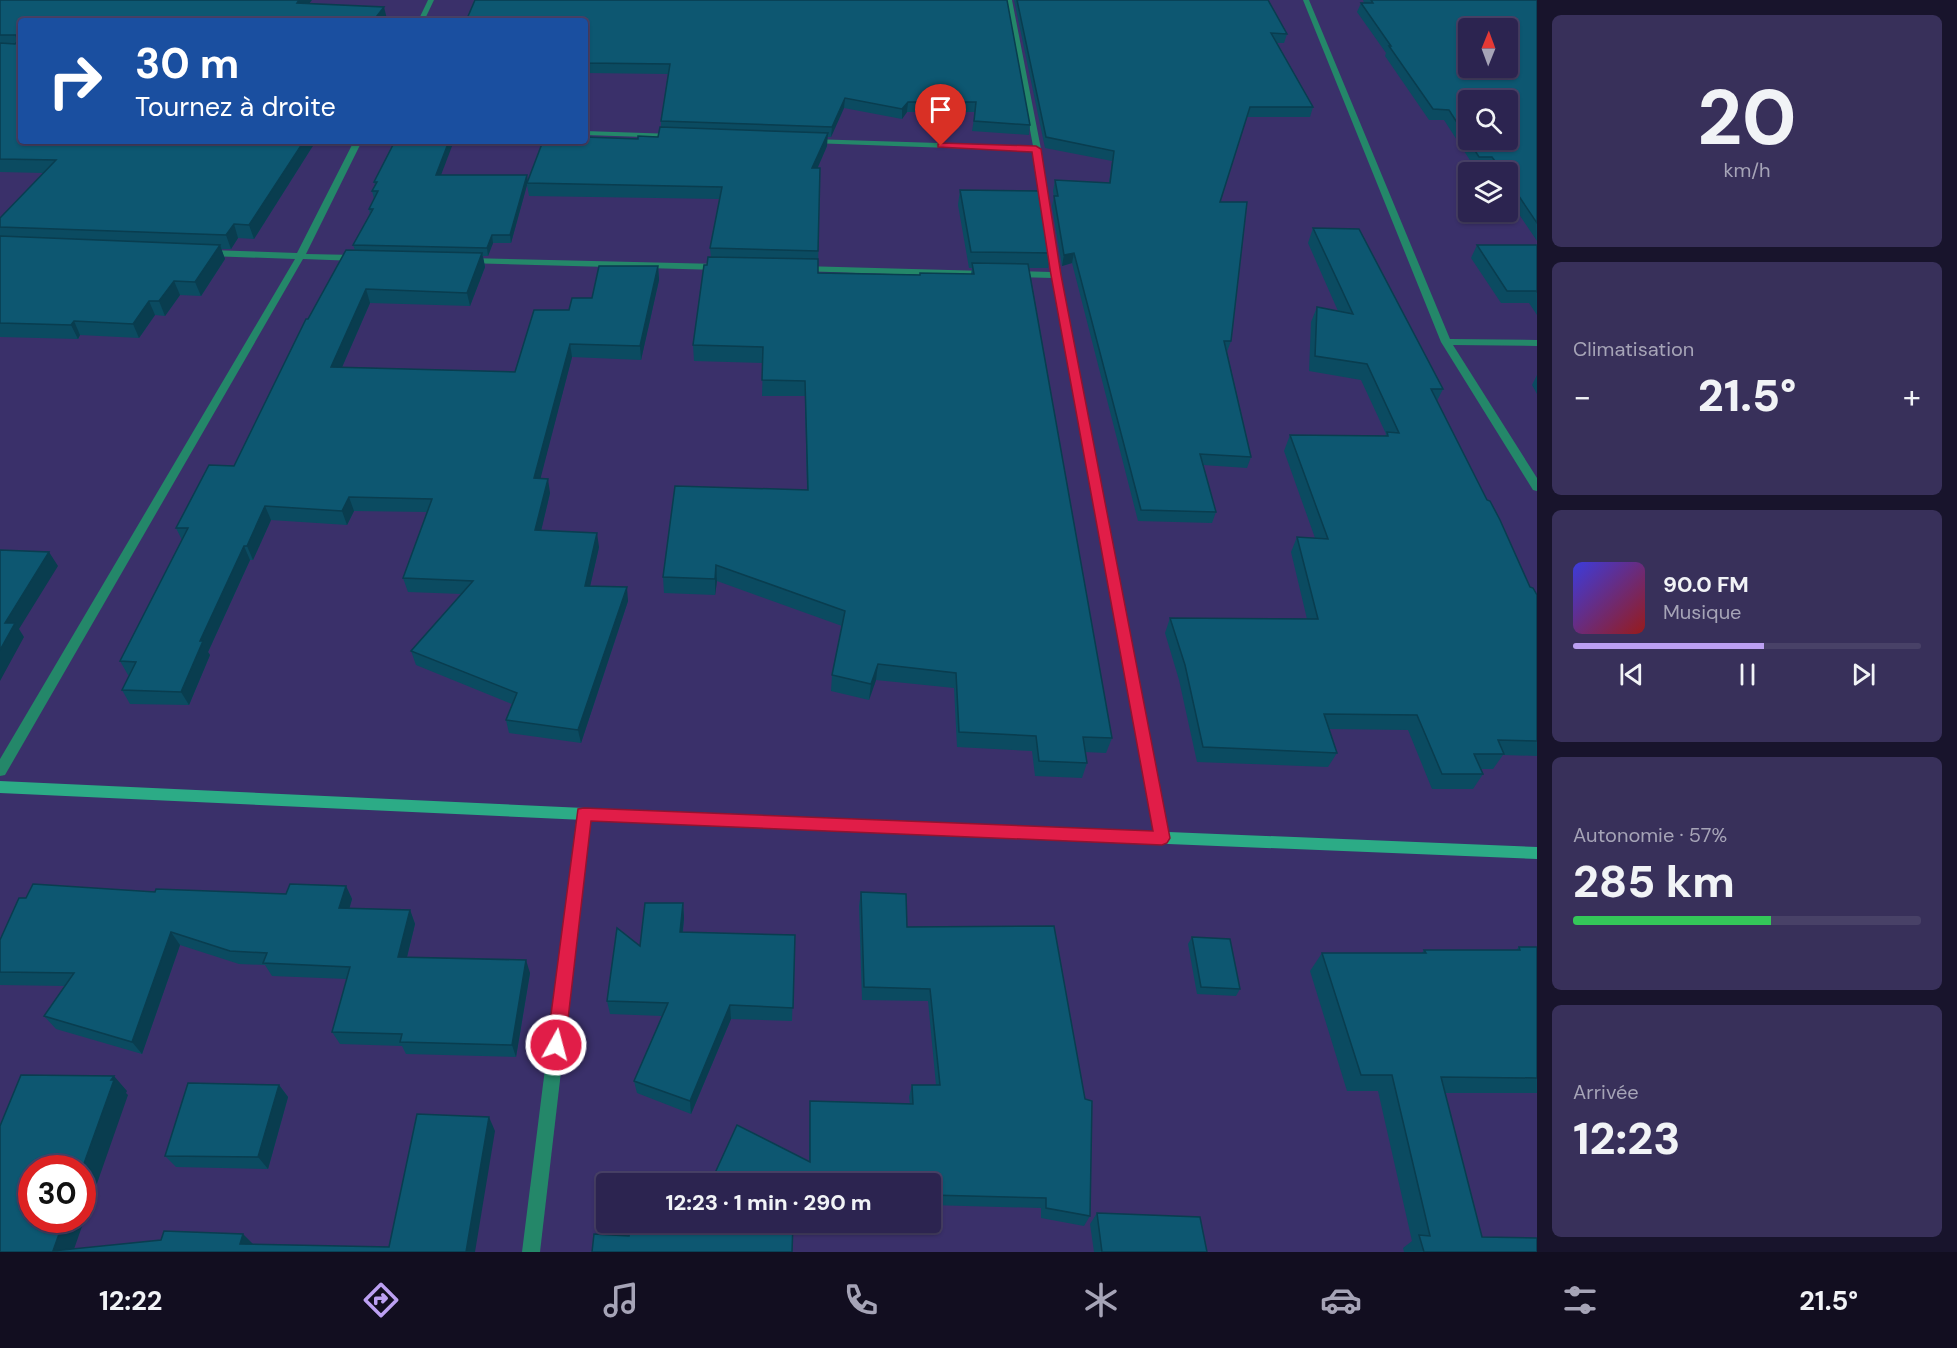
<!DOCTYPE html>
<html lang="fr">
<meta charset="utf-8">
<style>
:root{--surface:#2c2450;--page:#38305a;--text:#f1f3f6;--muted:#a6a4b7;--line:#484167;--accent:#bca0f2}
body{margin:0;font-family:"DM Sans",sans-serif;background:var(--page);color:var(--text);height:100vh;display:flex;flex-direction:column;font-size:22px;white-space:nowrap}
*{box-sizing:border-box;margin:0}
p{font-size:20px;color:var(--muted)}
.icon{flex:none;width:33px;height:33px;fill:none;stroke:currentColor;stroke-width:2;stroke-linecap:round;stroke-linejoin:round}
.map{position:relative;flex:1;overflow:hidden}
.drawer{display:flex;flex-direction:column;gap:15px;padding:15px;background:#18142c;width:420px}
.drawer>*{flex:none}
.banner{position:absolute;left:18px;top:18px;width:570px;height:126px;border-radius:6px;box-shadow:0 2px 4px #0004,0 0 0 2px var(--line);background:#1a4fa0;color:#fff;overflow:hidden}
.needle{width:39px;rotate:1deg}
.fabs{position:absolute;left:1458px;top:18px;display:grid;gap:12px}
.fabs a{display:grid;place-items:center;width:60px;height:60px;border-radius:6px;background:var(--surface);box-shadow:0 2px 4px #0004,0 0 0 2px var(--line);font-size:30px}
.speed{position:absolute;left:18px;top:1155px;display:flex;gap:12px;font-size:30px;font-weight:700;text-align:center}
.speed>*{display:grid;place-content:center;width:78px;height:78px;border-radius:50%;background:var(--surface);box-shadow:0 2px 4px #0004,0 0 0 2px var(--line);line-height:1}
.speed .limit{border:9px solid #d22;background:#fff;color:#111}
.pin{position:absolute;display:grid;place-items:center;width:51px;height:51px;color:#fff;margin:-62px -26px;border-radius:50% 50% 50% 0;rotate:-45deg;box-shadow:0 0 6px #0007}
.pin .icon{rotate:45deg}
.me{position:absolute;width:66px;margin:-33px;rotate:7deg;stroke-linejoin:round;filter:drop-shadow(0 0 4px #0008)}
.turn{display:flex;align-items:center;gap:21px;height:126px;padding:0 18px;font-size:27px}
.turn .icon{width:78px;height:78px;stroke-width:2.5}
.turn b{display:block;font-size:42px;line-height:51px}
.big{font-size:45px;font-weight:800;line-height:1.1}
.drawer .widget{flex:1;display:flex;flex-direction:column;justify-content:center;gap:9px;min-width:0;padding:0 21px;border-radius:9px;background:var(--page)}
.drawer .dial{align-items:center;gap:0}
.dial b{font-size:78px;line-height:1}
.song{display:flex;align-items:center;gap:18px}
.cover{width:72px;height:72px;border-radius:9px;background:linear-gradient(135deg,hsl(240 70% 55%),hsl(0 70% 35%))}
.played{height:6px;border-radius:3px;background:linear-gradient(90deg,var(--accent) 55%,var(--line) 55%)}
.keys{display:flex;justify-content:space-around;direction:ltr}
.heat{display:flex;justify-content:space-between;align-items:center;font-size:33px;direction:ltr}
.charge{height:9px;border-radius:4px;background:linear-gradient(90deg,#34c759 57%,var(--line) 0)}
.trip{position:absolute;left:596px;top:1173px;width:345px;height:60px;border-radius:6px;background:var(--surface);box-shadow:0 2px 4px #0004,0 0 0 2px var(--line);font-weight:800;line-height:60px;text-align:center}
.dock{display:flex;height:96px;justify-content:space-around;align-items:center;background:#120e20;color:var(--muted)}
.dock .icon{width:42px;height:42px}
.dock .current{color:var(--accent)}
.dock b{font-size:27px;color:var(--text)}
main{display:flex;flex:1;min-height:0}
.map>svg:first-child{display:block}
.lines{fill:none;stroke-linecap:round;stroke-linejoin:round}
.street{fill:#248769;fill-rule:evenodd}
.secondary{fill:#2cab86;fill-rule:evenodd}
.wall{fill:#0b4b61}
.shaded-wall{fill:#093d4f}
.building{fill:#0d5771;stroke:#093d4f;stroke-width:1.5;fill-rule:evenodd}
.route{fill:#e11d48;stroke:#92132f;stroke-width:1.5}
</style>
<main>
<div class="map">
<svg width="1537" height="1252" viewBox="0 0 1537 1252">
<rect width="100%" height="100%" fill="#3a306a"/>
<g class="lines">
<g class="street">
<path d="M 428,0 L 434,0 L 424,21 L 418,21 Z"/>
<path d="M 1006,0 L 1012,0 L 1041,149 L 1061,275 L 1169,838 L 1167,842 L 1162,844 L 1157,842 L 1155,838 L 1052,278 L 1015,277 L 1010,274 L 1015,271 L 1051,272 L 1033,151 L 811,143 L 807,141 L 811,139 L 1033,146 Z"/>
<path d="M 1303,0 L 1309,0 L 1450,339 L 1537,340 L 1537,346 L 1453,345 L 1537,478 L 1537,491 L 1533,490 L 1441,342 Z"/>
<path d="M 585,131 L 674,134 L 678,136 L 674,138 L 585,135 Z"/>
<path d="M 354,141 L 362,141 L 306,254 L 356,255 L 360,258 L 356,261 L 303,259 L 5,775 L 0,776 L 0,759 L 295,259 L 209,256 L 205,253 L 209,250 L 297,253 Z"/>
<path d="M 469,258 L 719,264 L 723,267 L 719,270 L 466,263 L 465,261 Z"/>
<path d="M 802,266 L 986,271 L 991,274 L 986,277 L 799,271 L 799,267 Z"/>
<path d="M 584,808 L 589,810 L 591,814 L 540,1252 L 522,1252 L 577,814 L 579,810 Z"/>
</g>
<path class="secondary" d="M 0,781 L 584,808 L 1537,847 L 1537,859 L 584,820 L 0,793 Z"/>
</g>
<g class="wall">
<path d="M 0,0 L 309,3 L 387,19 L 21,21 L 21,141 L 321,141 L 319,145 L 314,144 L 254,239 L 238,238 L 231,249 L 221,249 L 225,259 L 201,296 L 180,295 L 165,316 L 155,315 L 139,338 L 80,335 L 78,339 L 0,337 L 0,218 L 44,173 L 0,172 Z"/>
<path d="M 1007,0 L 1030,125 L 1029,135 L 972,131 L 975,112 L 907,112 L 902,119 L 844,108 L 831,137 L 827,137 L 827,146 L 817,168 L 820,168 L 818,273 L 920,275 L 971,274 L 972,268 L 969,268 L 958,205 L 960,190 L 1051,253 L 1048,268 L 1029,268 L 1112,738 L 1106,753 L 1085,752 L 1087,763 L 1082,778 L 1035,776 L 1032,751 L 957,747 L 954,688 L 876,680 L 869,700 L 831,691 L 832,675 L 842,626 L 717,581 L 715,595 L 664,593 L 663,577 L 807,490 L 805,396 L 762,396 L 763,363 L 694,361 L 693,345 L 707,265 L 711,257 L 710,248 L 720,199 L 529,196 L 527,185 L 511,243 L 493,243 L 488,256 L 483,256 L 485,267 L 470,306 L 370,303 L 342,367 L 515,372 L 569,310 L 592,298 L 658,266 L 659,280 L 641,360 L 572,357 L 540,478 L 550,493 L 541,530 L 599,547 L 590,586 L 628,601 L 581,743 L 509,733 L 506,720 L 512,704 L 416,665 L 411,651 L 462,594 L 408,592 L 403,578 L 427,512 L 354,511 L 347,525 L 271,520 L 253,560 L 250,560 L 208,652 L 210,655 L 189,705 L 130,704 L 122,690 L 129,675 L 128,675 L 120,661 L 182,540 L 176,528 L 234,466 L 308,319 L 355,250 L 353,245 L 370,214 L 369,209 L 374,199 L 372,191 L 375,185 L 374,182 L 441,175 L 528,181 L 638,139 L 658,137 L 661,127 L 661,121 L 668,74 L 585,73 L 585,21 Z"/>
<path d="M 1014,0 L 1268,0 L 1287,34 L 1284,43 L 1277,43 L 1313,107 L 1310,117 L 1247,117 L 1220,202 L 1231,341 L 1227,352 L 1251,457 L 1247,468 L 1203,465 L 1216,512 L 1212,523 L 1138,521 L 1072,263 L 1062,266 L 1052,206 L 1054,197 L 1053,191 L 1055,180 L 1109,183 L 1112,161 L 1045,148 Z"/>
<path d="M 1363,0 L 1537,0 L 1537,241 L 1508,198 L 1508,172 L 1491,172 L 1487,168 L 1475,168 L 1444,120 L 1429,120 L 1385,56 L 1386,53 L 1357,12 L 1361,3 L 1364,3 Z"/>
<path d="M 1313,228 L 1443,389 L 1437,401 L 1530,587 L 1537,595 L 1537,756 L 1503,755 L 1493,769 L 1481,769 L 1483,774 L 1473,789 L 1432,789 L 1408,730 L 1329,729 L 1337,753 L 1328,767 L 1197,762 L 1179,680 L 1165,633 L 1170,618 L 1307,619 L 1291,552 L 1297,537 L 1315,538 L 1284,451 L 1290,435 L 1385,436 L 1386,434 L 1361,380 L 1309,371 L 1311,322 L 1317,307 L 1338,311 L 1308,243 Z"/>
<path d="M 1477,245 L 1537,245 L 1537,315 L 1529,303 L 1501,303 L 1471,258 Z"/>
<path d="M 1537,375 L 1537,394 L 1532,385 Z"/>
<path d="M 346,886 L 352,899 L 349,908 L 410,910 L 415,924 L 407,957 L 530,973 L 516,1057 L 406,1054 L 402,1046 L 340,1044 L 332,1032 L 347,979 L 272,976 L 265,965 L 239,964 L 180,945 L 142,1054 L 56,1029 L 44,1016 L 65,986 L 0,985 L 0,940 L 26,898 L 155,892 L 286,894 Z"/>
<path d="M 861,892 L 907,927 L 1090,1216 L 1084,1226 L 1041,1218 L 1041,1208 L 930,1205 L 930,1184 L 809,1162 L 810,1101 L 910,1104 L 909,1097 L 912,1085 L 936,1085 L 928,1001 L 862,1000 L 859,906 Z"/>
<path d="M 683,903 L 684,918 L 683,932 L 795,935 L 792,1021 L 731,1019 L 691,1114 L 637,1093 L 634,1081 L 662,1016 L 610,1014 L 607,1001 L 640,946 Z"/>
<path d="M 1192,937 L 1240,989 L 1236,996 L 1197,994 L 1188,944 Z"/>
<path d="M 1519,947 L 1537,947 L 1537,1093 L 1445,1093 L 1482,1237 L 1537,1252 L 1404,1252 L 1403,1248 L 1412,1241 L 1378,1091 L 1347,1091 L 1310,971 L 1322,953 L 1422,953 L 1424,950 L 1516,950 Z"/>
<path d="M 279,1085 L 288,1097 L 268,1169 L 176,1167 L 165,1156 Z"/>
<path d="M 1097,1213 L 1207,1252 L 1094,1252 L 1090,1224 Z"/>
</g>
<g class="shaded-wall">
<path d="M 299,0 L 312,0 L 300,15 L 297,3 Z"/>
<path d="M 384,7 L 387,19 L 385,21 L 373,21 Z"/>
<path d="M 845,98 L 844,108 L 831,137 L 832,127 Z"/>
<path d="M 908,102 L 907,112 L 902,119 L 902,109 Z"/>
<path d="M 828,133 L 827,146 L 812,181 L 812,168 Z"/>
<path d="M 304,141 L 313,141 L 314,144 L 254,239 L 249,225 Z"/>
<path d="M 449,141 L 454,141 L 438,183 L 436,175 Z"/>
<path d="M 527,175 L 528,183 L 527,183 L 527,185 L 511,243 L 510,235 Z"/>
<path d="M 234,224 L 238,238 L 231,249 L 226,235 Z"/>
<path d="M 492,235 L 493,243 L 488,256 L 487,248 Z"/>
<path d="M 220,245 L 225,259 L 201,296 L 195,282 Z"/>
<path d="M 482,253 L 485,267 L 470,306 L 467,293 Z"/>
<path d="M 1074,253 L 1072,263 L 1062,266 L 1064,255 Z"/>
<path d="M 658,266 L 659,280 L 641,360 L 640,346 Z"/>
<path d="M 174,281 L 180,295 L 165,316 L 159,301 Z"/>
<path d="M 366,289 L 370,303 L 336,381 L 331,367 Z"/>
<path d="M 149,301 L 155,315 L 139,338 L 133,324 Z"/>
<path d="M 74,321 L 80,335 L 78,339 L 71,325 Z"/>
<path d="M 570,344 L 572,357 L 537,492 L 534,478 Z"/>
<path d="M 548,479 L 550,493 L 538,544 L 535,530 Z"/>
<path d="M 349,497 L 354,511 L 347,525 L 342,511 Z"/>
<path d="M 265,506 L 271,520 L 253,560 L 247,546 Z"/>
<path d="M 597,533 L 599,547 L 587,600 L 585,586 Z"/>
<path d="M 244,546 L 250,560 L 208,652 L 210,655 L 189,705 L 181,692 L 200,641 Z"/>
<path d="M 49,552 L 58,566 L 19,629 L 24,637 L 0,681 L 0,650 L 5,623 Z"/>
<path d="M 716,565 L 717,581 L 715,595 L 715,579 Z"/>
<path d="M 627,587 L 628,601 L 581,743 L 578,730 Z"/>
<path d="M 878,664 L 876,680 L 869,700 L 871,684 Z"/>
<path d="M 346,886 L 352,899 L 346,921 L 339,908 Z"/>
<path d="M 683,903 L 684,918 L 681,946 L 680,932 Z"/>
<path d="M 410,910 L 415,924 L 404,969 L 398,957 Z"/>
<path d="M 171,932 L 180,945 L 142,1054 L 132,1042 Z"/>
<path d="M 526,960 L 530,973 L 516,1057 L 512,1045 Z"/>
<path d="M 730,1005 L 731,1019 L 691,1114 L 690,1101 Z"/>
<path d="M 114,1076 L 127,1091 L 126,1093 L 128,1095 L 73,1252 L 53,1251 L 64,1220 L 82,1220 L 82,1169 L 111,1080 Z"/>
<path d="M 279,1085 L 288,1097 L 268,1169 L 258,1157 Z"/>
<path d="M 489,1117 L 495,1131 L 475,1252 L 466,1252 Z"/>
<path d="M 243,1234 L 255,1246 L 240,1244 Z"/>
</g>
<g class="building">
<path d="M 0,0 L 299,0 L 297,3 L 384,7 L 373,21 L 21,21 L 21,97 L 19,100 L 21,100 L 21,141 L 304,141 L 249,225 L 234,224 L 226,235 L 0,227 L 0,218 L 56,160 L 0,159 L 0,43 L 15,44 L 18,41 L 16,35 L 0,35 Z"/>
<path d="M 475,0 L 1007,0 L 1030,125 L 974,121 L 976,102 L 908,102 L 902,109 L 845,98 L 832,127 L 661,121 L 670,64 L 585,63 L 585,21 L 466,21 Z"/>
<path d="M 1017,0 L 1268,0 L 1287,34 L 1271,33 L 1313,107 L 1250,107 L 1220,202 L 1247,202 L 1231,341 L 1224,341 L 1251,457 L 1200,454 L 1216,512 L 1141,510 L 1074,253 L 1064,255 L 1054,196 L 1058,196 L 1055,180 L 1110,183 L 1114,151 L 1046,137 Z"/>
<path d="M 1371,0 L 1537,0 L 1537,223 L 1508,180 L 1508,172 L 1503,172 L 1492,157 L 1479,157 L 1449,110 L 1433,109 L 1389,46 L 1391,46 L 1361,3 L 1373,3 ZM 1468,28 L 1508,28 L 1508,68 L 1468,68 ZM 1468,100 L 1508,100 L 1508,140 L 1468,140 Z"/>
<path d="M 660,127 L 828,133 L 812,168 L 820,168 L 818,251 L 710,248 L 722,187 L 527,183 L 543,141 L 585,141 L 585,137 L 638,139 L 638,136 L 658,137 Z"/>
<path d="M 395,141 L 449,141 L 436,175 L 527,175 L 510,235 L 492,235 L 487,248 L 353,245 L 373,209 L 369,209 L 378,191 L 372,191 L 377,182 L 374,182 Z"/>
<path d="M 960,190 L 1042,191 L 1051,253 L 971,252 Z"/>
<path d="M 1313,228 L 1359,229 L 1443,389 L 1431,389 L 1487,500 L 1490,501 L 1500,520 L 1530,587 L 1533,588 L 1537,595 L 1537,741 L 1498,740 L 1504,754 L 1474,754 L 1483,774 L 1442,774 L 1417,715 L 1324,714 L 1337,753 L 1203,747 L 1185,665 L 1170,618 L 1318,619 L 1297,537 L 1328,539 L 1290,435 L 1388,436 L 1387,432 L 1399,433 L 1367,364 L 1315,356 L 1317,307 L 1353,314 Z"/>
<path d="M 0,236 L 220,245 L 195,282 L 174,281 L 159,301 L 149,301 L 133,324 L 74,321 L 71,325 L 0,323 Z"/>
<path d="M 1477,245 L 1537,245 L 1537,292 L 1536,291 L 1507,291 Z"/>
<path d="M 346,250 L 482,253 L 467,293 L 366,289 L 331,367 L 515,372 L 534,310 L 569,310 L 572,298 L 592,298 L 599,266 L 658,266 L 640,346 L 570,344 L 534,478 L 548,479 L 535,530 L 597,533 L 585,586 L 627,587 L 578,730 L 506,720 L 517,693 L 411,651 L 473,581 L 403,578 L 432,499 L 349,497 L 342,511 L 265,506 L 247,546 L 244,546 L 200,641 L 203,641 L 181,692 L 122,690 L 136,662 L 120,661 L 188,528 L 176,528 L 209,465 L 234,466 L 306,319 L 308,319 Z"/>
<path d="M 708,257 L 818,259 L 818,273 L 920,275 L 920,273 L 974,274 L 972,263 L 1028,264 L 1112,738 L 1083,737 L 1087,763 L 1039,761 L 1036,736 L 959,732 L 956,673 L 878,664 L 871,684 L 832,675 L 845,611 L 716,565 L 715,579 L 663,577 L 675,486 L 808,490 L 805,381 L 762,380 L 763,347 L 693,345 L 704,265 L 707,265 Z"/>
<path d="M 0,550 L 49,552 L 5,623 L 15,623 L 0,650 Z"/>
<path d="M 33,884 L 155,892 L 156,889 L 286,894 L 290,884 L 346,886 L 339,908 L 410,910 L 398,957 L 526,960 L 512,1045 L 400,1042 L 402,1034 L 332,1032 L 350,967 L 263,963 L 267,953 L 230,951 L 171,932 L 132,1042 L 44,1016 L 74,973 L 0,972 L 0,940 L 19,898 L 26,898 Z"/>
<path d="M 861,892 L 906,894 L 907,927 L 1054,926 L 1085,1099 L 1092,1101 L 1090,1216 L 1046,1208 L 1046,1198 L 930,1195 L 930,1184 L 710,1184 L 737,1125 L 810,1162 L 810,1101 L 913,1104 L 912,1085 L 940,1085 L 930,989 L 864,987 Z"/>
<path d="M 645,903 L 683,903 L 680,932 L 795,935 L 793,1008 L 730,1005 L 690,1101 L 634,1081 L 668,1003 L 607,1001 L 617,928 L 640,946 Z"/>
<path d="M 1192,937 L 1230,939 L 1240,989 L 1201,987 Z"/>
<path d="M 1519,947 L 1537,947 L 1537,1078 L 1441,1077 L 1482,1237 L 1537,1238 L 1537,1252 L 1424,1252 L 1419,1235 L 1430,1236 L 1392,1075 L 1361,1075 L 1322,953 L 1426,953 L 1424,950 L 1520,950 Z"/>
<path d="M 21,1075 L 114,1076 L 111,1080 L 114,1080 L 82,1169 L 32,1168 L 32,1220 L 64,1220 L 53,1251 L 161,1240 L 164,1231 L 243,1234 L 240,1244 L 389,1247 L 417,1114 L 489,1117 L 466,1252 L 0,1252 L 0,1126 Z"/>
<path d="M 188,1083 L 279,1085 L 258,1157 L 165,1156 Z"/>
<path d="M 636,1182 L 662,1184 L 636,1184 Z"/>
<path d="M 1097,1213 L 1200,1217 L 1207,1252 L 1102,1252 Z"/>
<path d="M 631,1222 L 793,1222 L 792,1252 L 592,1252 L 594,1234 L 629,1236 Z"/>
</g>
<path class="route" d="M 941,143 L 1036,146 L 1041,149 L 1061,275 L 1170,838 L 1167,843 L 1162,845 L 591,821 L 565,1045 L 562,1051 L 556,1053 L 549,1051 L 547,1045 L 578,809 L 584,808 L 1153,831 L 1051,275 L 1032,152 L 938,147 L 938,144 Z"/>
</svg>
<div class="fabs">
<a><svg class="needle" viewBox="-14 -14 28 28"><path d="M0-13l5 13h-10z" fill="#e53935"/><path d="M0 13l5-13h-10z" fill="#a6a4b7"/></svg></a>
<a><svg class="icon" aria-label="search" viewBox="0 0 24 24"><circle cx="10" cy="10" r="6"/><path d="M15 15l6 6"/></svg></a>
<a><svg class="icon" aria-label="layers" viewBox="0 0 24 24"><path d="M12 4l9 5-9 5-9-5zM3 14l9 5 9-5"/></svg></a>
</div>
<div class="speed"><div class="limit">30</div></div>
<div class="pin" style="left:941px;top:146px;background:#d93025"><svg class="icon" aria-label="arrive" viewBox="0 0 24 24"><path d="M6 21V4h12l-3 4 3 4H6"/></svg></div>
<svg class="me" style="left:556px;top:1045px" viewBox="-20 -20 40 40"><circle r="17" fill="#e11d48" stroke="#fff" stroke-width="3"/><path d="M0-11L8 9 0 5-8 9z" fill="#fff"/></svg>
<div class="trip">12:23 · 1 min · 290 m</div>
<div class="banner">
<div class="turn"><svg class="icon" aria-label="right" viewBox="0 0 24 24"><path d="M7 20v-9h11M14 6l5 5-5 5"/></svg><div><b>30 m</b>Tournez à droite</div></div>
</div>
</div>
<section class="drawer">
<div class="widget dial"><b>20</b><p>km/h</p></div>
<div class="widget"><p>Climatisation</p>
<div class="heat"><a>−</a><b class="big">21.5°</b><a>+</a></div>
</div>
<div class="widget">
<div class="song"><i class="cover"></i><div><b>90.0 FM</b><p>Musique</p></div></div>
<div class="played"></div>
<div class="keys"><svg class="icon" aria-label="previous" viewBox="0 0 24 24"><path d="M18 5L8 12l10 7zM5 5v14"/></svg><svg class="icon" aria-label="pause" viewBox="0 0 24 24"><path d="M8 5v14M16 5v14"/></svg><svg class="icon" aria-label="next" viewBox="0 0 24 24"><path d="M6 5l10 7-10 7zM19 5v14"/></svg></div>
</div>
<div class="widget"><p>Autonomie · 57%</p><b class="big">285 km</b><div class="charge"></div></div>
<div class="widget"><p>Arrivée</p><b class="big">12:23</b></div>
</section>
</main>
<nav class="dock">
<b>12:22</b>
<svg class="icon current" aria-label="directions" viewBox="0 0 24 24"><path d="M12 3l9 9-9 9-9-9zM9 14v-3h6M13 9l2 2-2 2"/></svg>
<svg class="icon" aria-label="music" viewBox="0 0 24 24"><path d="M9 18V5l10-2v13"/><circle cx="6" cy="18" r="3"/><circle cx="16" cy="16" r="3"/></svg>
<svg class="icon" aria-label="phone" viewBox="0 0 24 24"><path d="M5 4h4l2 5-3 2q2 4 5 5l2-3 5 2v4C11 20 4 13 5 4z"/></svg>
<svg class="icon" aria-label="climate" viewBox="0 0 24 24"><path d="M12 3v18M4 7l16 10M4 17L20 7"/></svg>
<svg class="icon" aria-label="car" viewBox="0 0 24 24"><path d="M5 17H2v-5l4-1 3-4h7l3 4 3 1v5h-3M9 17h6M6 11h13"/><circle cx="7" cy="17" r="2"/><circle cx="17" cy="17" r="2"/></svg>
<svg class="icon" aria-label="filters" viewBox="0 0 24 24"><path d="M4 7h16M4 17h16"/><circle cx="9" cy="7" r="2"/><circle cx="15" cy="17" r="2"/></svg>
<b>21.5°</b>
</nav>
